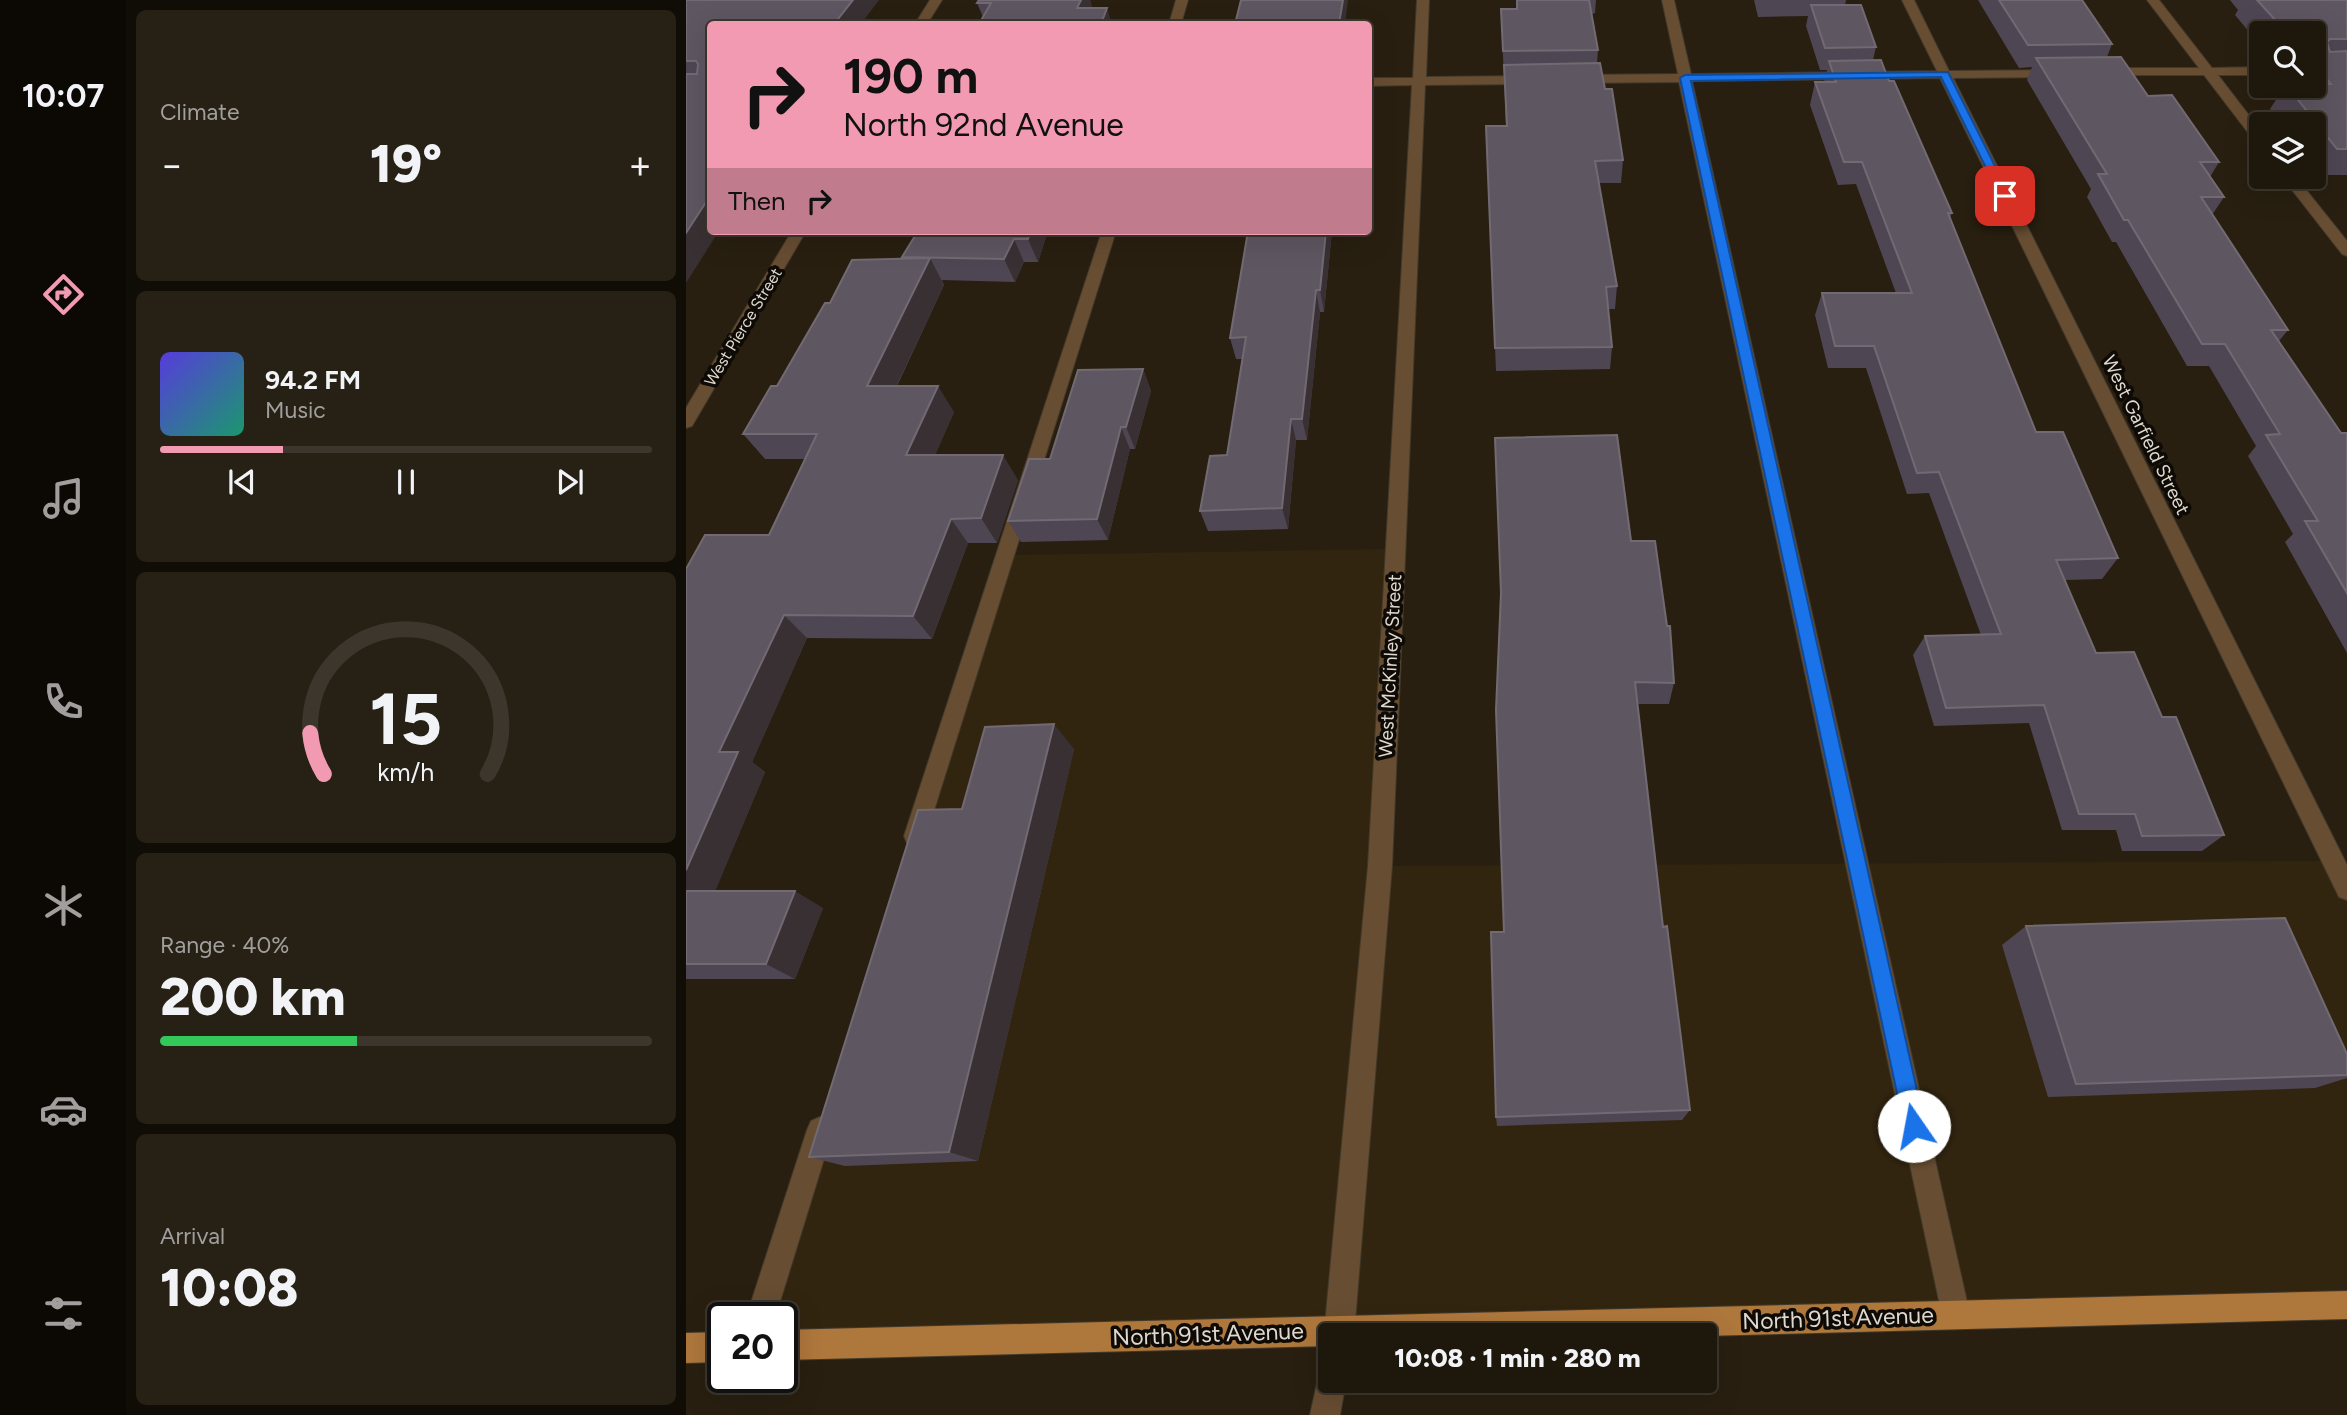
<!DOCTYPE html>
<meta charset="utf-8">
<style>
:root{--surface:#1e170c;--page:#262015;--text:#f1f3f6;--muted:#a19f9d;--line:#3c362d;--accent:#f19ab1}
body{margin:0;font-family:Figtree,sans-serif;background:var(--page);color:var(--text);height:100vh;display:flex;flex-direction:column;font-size:26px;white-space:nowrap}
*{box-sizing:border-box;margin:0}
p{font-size:23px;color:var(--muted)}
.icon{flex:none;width:38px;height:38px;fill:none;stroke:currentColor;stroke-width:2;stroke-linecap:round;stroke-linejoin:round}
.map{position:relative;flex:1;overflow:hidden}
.panel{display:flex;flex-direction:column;gap:10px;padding:10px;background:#100d07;width:560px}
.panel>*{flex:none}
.banner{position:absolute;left:21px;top:21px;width:665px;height:214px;border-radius:7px;box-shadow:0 7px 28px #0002,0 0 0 2px var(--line);background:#f19ab1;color:#111;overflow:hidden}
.buttons{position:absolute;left:1563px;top:21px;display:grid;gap:14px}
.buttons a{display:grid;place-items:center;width:77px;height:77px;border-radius:7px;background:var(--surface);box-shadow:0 7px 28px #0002,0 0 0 2px var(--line);font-size:35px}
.speed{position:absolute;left:21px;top:1302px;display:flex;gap:14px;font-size:35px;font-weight:700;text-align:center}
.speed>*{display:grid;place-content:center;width:91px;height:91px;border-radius:50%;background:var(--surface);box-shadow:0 7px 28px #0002,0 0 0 2px var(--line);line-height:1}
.speed .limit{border:4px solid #111;border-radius:10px;background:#fff;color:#111}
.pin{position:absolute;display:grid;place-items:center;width:60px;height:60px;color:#fff;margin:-30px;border-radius:14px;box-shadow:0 4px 10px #0006}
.me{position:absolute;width:77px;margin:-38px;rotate:348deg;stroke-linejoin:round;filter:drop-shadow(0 0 5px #0008)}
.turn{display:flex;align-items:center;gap:24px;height:147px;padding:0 21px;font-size:32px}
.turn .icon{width:91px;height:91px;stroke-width:2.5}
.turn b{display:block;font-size:49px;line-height:60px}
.then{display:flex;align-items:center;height:66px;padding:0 21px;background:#0003;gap:14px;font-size:26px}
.big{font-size:52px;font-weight:800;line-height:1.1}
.panel .tile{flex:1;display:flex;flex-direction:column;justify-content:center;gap:10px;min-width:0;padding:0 24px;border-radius:10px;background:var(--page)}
.panel .dial{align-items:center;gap:0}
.dial svg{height:182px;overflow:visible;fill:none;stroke:var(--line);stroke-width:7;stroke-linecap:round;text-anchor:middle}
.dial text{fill:var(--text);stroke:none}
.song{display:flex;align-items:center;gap:21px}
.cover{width:84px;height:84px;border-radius:10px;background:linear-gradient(135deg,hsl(250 70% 55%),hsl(160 70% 35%))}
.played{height:7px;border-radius:4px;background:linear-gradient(90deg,var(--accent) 25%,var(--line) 25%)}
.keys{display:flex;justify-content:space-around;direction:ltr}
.heat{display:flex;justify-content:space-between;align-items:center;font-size:38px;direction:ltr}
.charge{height:10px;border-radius:5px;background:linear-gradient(90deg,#34c759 40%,var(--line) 0)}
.trip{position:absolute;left:632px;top:1323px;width:399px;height:70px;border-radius:7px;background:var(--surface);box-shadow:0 7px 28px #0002,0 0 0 2px var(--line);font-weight:800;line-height:70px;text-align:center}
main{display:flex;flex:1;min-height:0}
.menu{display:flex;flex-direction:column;width:126px;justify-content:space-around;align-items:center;background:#0c0905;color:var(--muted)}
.menu .icon{width:49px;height:49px}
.menu .active{color:var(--accent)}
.menu b{font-size:32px;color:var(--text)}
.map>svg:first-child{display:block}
.built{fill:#322510}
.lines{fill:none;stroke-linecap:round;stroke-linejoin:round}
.minor-casing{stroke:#42392b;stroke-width:2}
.major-casing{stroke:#42392b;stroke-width:2}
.minor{fill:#674d32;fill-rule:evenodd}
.major{fill:#ae773c;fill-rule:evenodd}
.wall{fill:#4f4653}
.shaded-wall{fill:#393033}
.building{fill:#5e5661;stroke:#726a72;stroke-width:2}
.route{fill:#1a73e8;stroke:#114b97;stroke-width:2}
.labels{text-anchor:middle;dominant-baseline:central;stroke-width:7;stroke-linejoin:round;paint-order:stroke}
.far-street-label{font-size:16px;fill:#dfd8cf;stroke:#0e0a05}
.street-label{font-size:19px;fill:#dfd8cf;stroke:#0e0a05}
.near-street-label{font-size:23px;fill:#dfd8cf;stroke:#0e0a05}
</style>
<main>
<nav class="menu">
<b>10:07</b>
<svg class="icon active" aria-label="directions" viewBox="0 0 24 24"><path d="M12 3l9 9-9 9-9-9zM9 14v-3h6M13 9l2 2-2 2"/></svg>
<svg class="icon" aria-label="music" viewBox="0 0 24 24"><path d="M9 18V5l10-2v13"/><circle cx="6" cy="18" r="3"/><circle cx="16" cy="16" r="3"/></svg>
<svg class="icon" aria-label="phone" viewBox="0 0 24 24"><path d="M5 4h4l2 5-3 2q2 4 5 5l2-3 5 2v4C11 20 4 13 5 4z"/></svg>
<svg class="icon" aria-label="climate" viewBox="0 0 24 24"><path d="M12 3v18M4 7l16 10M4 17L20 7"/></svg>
<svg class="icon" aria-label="car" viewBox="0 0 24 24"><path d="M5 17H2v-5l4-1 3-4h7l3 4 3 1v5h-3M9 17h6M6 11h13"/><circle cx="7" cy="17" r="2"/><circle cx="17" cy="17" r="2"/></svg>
<svg class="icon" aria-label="filters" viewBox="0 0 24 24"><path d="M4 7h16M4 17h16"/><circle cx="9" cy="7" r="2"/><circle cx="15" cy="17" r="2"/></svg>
</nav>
<section class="panel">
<div class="tile"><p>Climate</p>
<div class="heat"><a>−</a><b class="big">19°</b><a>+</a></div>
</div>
<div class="tile">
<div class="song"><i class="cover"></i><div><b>94.2 FM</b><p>Music</p></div></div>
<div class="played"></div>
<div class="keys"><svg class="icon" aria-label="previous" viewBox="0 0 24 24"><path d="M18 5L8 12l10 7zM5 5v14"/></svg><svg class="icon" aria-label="pause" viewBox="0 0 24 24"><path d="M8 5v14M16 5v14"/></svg><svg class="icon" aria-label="next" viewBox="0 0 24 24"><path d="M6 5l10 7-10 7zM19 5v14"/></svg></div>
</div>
<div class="tile dial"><svg viewBox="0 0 100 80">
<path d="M14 69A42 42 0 1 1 86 69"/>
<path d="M14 69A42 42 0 0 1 8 51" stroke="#f19ab1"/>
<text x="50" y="56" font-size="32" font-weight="700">15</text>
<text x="50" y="72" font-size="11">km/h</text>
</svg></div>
<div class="tile"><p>Range · 40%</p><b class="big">200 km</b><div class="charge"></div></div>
<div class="tile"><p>Arrival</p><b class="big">10:08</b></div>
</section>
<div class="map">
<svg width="1661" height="1415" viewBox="0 0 1661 1415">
<rect width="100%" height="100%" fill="#281f10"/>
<path class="built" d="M 710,549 L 694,866 L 1647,861 L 1661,889 L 1661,1305 L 96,1345 L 96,1318 L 84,1318 L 327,555 Z"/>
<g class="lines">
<defs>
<g id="minor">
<path d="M 244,0 L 256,0 L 241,24 L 229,24 Z"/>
<path d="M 490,0 L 502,0 L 495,24 L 483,24 Z"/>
<path d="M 731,0 L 743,0 L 740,77 L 845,76 L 851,80 L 845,84 L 739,85 L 706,866 L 668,1335 L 644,1335 L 644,1346 L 638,1335 L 682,866 L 726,85 L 682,86 L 682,78 L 727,78 Z"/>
<path d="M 976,0 L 988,0 L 1005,74 L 1251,71 L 1216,0 L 1228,0 L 1263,71 L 1374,70 L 1376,73 L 1370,77 L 1267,78 L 1661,865 L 1661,900 L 1653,897 L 1254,78 L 1006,81 L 1284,1315 L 1280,1325 L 1270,1329 L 1260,1325 L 1256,1315 L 993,82 L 888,83 L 882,79 L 888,75 L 992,74 Z"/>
<path d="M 1461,0 L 1473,0 L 1526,68 L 1575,67 L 1575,75 L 1532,75 L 1575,131 L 1575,144 L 1570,143 L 1518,75 L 1416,75 L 1414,72 L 1420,68 L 1513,68 Z"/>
<path d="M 1596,177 L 1610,177 L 1661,241 L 1661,256 L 1656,254 Z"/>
<path d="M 106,231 L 120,231 L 6,426 L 0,428 L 0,408 Z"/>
<path d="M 416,231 L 430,231 L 240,836 L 237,843 L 229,846 L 221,843 L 218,836 Z"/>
<path d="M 134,1117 L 143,1121 L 147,1130 L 89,1318 L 60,1318 L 121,1130 L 125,1121 Z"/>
<path d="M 644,1367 L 644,1381 L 660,1381 L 654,1415 L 624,1415 L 634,1370 Z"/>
</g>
<g id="major">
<path d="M 1661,1291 L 1661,1319 L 1018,1336 L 644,1335 L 644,1346 L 96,1360 L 96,1330 Z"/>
<path d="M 37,1332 L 37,1362 L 0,1363 L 0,1333 Z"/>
</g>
</defs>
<use href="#minor" class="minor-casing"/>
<use href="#major" class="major-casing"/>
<use href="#minor" class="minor"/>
<use href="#major" class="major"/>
</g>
<g class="wall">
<path d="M 0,0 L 24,24 L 0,283 Z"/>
<path d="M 293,0 L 404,0 L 406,8 L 297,17 L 291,3 Z"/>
<path d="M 830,0 L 910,0 L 909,13 L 906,14 L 912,50 L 911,63 L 937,160 L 935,183 L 913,183 L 931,286 L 929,309 L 922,309 L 926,347 L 924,369 L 810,371 L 800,126 L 820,126 L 815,9 L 831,9 Z"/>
<path d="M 1068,0 L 1160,0 L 1159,5 L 1190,47 L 1187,60 L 1203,81 L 1266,213 L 1264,218 L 1350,432 L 1432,558 L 1416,579 L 1379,580 L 1410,653 L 1476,717 L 1538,835 L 1516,851 L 1436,851 L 1430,830 L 1376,830 L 1343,723 L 1248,726 L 1227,655 L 1239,636 L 1295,635 L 1243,493 L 1221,494 L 1180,368 L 1142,368 L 1129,315 L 1136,293 L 1210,293 L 1170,184 L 1152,185 L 1124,105 L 1129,82 L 1138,82 L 1141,70 L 1134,70 L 1120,26 L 1122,16 L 1072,17 Z"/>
<path d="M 1292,0 L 1396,0 L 1426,44 L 1421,57 L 1533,162 L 1524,177 L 1538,197 L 1526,215 L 1602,330 L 1593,341 L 1655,433 L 1661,433 L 1661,653 L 1599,542 L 1607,534 L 1562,456 L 1570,446 L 1523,366 L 1501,366 L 1430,242 L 1426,242 L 1401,197 L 1405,189 L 1341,80 L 1346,67 L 1333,68 Z"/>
<path d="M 1544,0 L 1661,0 L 1661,175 L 1633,175 L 1628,167 L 1628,124 L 1595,124 L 1584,109 L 1599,86 L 1628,86 L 1628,33 L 1575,33 L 1575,46 L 1549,15 L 1552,10 Z"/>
<path d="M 232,231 L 362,231 L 352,262 L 338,262 L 329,282 L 256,280 L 258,285 L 211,386 L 268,412 L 249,455 L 332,480 L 311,543 L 282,543 L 246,639 L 121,638 L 66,762 L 79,772 L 29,891 L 137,908 L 109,979 L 0,979 L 0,569 L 83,535 L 119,459 L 79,459 L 57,434 L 91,386 L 144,303 L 217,259 L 216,257 Z"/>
<path d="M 646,231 L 638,312 L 634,312 L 621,440 L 610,440 L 602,529 L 522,531 L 514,511 L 541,455 L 556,359 L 550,359 L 544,338 Z"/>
<path d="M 457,369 L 465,391 L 449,449 L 444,449 L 422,540 L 335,542 L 322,521 L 364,459 Z"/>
<path d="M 945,541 L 988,683 L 983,704 L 951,704 L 977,927 L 1004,1110 L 996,1120 L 811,1126 L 810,1117 Z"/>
<path d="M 388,749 L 292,1161 L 159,1166 L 123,1157 L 276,809 Z"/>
<path d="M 1340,926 L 1661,1054 L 1661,1078 L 1629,1088 L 1362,1097 L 1316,945 Z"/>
</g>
<g class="shaded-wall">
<path d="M 167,0 L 193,0 L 175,24 L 148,24 Z"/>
<path d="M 395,0 L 404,0 L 407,11 L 391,8 Z"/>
<path d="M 657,0 L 662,0 L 659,24 L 653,24 Z"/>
<path d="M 421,8 L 426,24 L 415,24 Z"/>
<path d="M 24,196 L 24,231 L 33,231 L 0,283 L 0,233 Z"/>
<path d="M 344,231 L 362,231 L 352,262 L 342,239 Z"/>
<path d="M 640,231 L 646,231 L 638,312 L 634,290 Z"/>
<path d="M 328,239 L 338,262 L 329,282 L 318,259 Z"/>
<path d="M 244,258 L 258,285 L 198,412 L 181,386 Z"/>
<path d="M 630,290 L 634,312 L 621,440 L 616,419 Z"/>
<path d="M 457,369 L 465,391 L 449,449 L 440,427 Z"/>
<path d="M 252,386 L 268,412 L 238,481 L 220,455 Z"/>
<path d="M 605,419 L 610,440 L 602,529 L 596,508 Z"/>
<path d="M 435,427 L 444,449 L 422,540 L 411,519 Z"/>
<path d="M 317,455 L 332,480 L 311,543 L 295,518 Z"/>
<path d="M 265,519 L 282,543 L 246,639 L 227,616 Z"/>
<path d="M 98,615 L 121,638 L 66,762 L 79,772 L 22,908 L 0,896 L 0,870 L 33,752 Z"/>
<path d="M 368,724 L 388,749 L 292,1161 L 263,1152 Z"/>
<path d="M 109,891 L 137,908 L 109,979 L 80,964 Z"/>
</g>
<g class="building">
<path d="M 0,0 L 167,0 L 148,24 L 24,24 L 24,196 L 0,233 L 0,74 L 11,74 L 12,64 L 10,61 L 0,61 Z"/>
<path d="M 293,0 L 395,0 L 391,8 L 421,8 L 415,24 L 293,24 L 305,3 L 291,3 Z"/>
<path d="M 555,0 L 657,0 L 653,24 L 549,24 Z"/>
<path d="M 831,0 L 903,0 L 912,50 L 817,51 L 815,9 L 831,9 Z"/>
<path d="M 1313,0 L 1396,0 L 1426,44 L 1342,45 Z"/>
<path d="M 1571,0 L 1661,0 L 1661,39 L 1644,39 L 1641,42 L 1644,52 L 1661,51 L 1661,149 L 1651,149 L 1601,86 L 1628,86 L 1628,84 L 1645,84 L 1628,64 L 1628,33 L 1601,33 Z"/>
<path d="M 1125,5 L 1175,5 L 1190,47 L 1139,48 Z"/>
<path d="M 1435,57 L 1462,96 L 1486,95 L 1533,162 L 1514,162 L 1538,197 L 1515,197 L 1602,330 L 1585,330 L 1655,433 L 1661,433 L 1661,593 L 1619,521 L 1632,521 L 1580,435 L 1594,434 L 1539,344 L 1516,344 L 1442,220 L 1438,220 L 1412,174 L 1421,174 L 1350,58 Z"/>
<path d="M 1195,60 L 1203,81 L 1208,81 L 1266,213 L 1262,213 L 1350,432 L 1377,432 L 1432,558 L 1370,560 L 1410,653 L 1448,652 L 1476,717 L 1490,717 L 1538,835 L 1456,836 L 1449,814 L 1393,814 L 1358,705 L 1260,708 L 1239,636 L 1315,634 L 1253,472 L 1231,473 L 1188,346 L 1149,346 L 1136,293 L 1226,293 L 1176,162 L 1158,162 L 1129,82 L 1150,82 L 1143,61 Z"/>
<path d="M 914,63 L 919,89 L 926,89 L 937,160 L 909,161 L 931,286 L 920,287 L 926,347 L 809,348 L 800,126 L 821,126 L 818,65 Z"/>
<path d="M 232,231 L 344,231 L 342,239 L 328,239 L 318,259 L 216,257 Z"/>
<path d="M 562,231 L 640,231 L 634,290 L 630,290 L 616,419 L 605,419 L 596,508 L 514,511 L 524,456 L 541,455 L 560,337 L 544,338 Z"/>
<path d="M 244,258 L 181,386 L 252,386 L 220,455 L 317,455 L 295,518 L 265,519 L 227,616 L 98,615 L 33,752 L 52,752 L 0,870 L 0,569 L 19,535 L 83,535 L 131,434 L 57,434 L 85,386 L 91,386 L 139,303 L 144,303 L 166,260 Z"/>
<path d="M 457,369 L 440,427 L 435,427 L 411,519 L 322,521 L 343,459 L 364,459 L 392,370 Z"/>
<path d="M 931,435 L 945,541 L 969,541 L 981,626 L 984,626 L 988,683 L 949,682 L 977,927 L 981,926 L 1004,1110 L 810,1117 L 805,932 L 818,932 L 810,710 L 815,593 L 809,438 Z"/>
<path d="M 368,724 L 263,1152 L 123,1157 L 232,810 L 276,809 L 299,727 Z"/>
<path d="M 0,891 L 109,891 L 80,964 L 0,964 Z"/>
<path d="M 1599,918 L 1661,1054 L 1661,1075 L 1390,1084 L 1340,926 Z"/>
</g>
<path class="route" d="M 1262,72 L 1324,196 L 1323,198 L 1314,196 L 1255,77 L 1005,81 L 1239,1126 L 1236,1134 L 1228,1137 L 1221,1134 L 1218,1126 L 994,78 L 999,75 Z"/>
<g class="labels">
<g class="far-street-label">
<text transform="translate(57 327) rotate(-59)">West Pierce Street</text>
</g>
<g class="street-label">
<text transform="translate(1460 435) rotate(64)">West Garfield Street</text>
<text transform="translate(704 666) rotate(-87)">West McKinley Street</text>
</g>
<g class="near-street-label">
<text transform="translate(1152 1318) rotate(-2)">North 91st Avenue</text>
<text transform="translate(522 1334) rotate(-2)">North 91st Avenue</text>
</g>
</g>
</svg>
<div class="buttons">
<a><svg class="icon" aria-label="search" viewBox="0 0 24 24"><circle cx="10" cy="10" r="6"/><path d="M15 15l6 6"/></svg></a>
<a><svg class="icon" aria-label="layers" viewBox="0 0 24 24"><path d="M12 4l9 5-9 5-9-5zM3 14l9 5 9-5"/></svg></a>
</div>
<div class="speed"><div class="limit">20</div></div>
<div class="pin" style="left:1319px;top:196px;background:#d93025"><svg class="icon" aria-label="arrive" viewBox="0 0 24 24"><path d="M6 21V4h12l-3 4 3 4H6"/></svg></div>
<svg class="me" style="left:1228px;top:1126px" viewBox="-20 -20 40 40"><circle r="19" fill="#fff"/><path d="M0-13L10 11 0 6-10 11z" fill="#1a73e8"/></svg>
<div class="trip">10:08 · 1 min · 280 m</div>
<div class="banner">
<div class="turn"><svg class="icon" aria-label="right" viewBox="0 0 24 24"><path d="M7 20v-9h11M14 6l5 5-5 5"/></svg><div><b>190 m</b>North 92nd Avenue</div></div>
<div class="then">Then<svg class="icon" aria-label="right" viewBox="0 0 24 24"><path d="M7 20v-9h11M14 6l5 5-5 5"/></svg></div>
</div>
</div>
</main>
